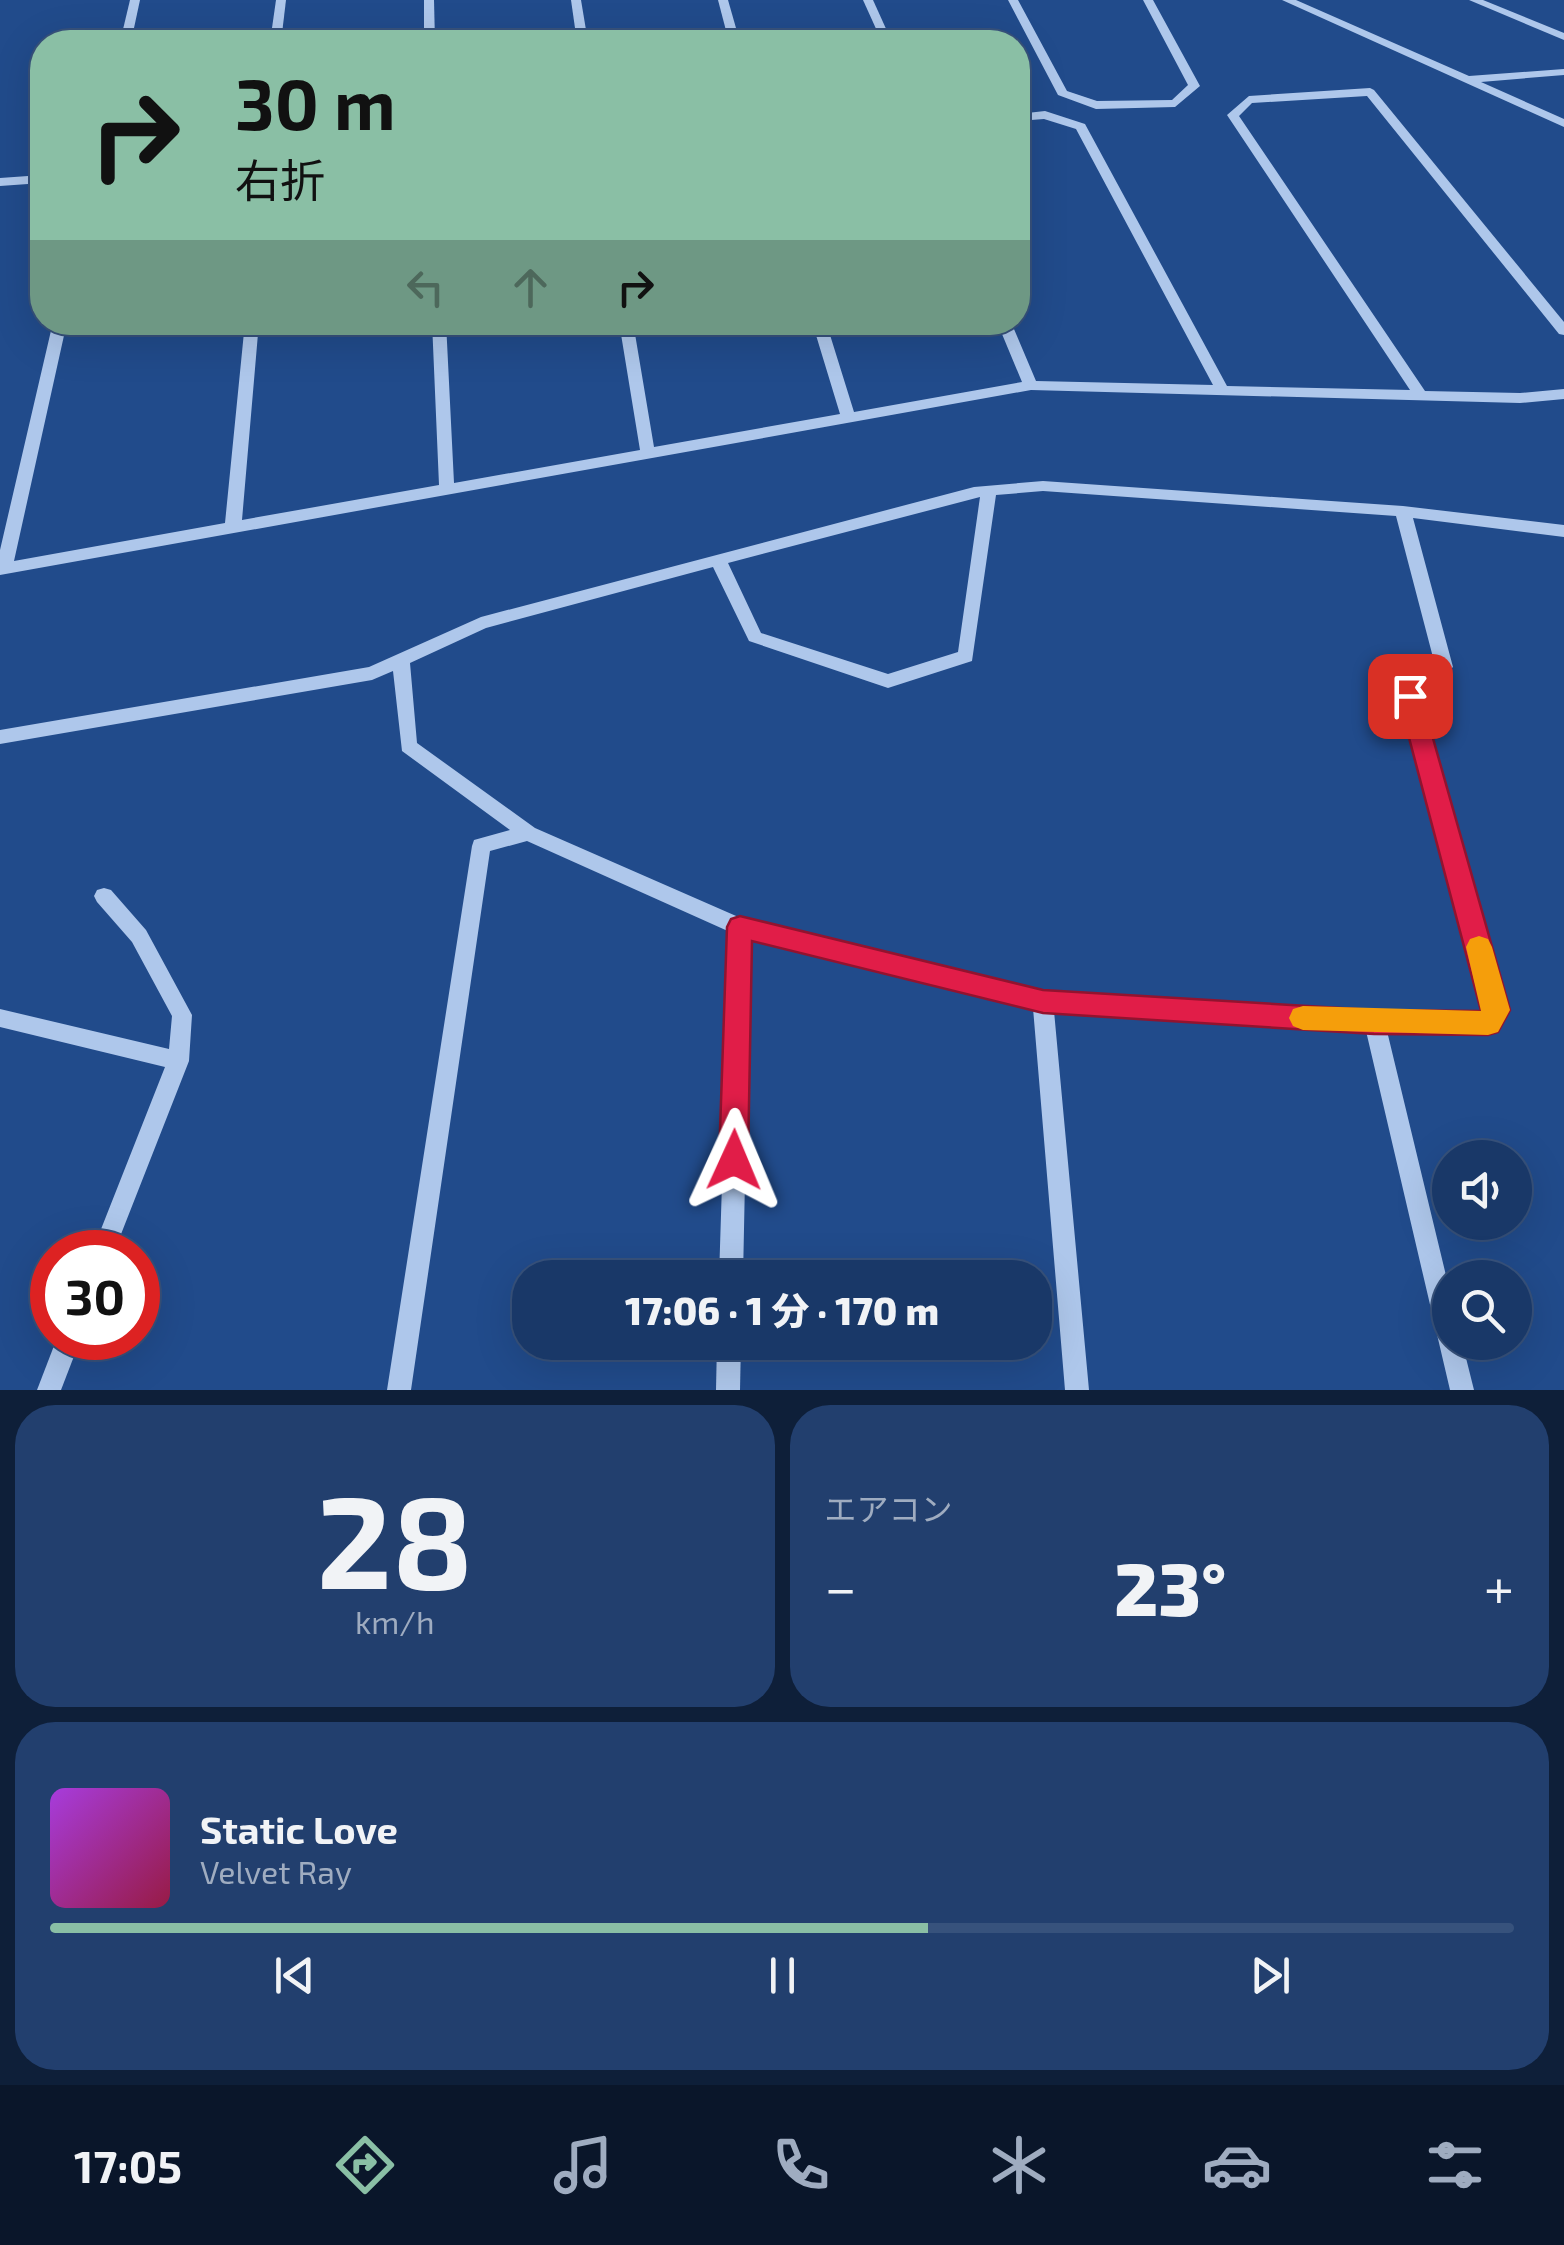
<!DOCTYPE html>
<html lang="ja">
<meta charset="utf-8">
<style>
:root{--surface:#193868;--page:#223f6e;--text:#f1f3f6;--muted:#9facc0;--line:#37527c;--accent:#8abfa5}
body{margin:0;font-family:"Exo 2","Noto Sans JP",sans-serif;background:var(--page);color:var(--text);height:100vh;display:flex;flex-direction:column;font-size:38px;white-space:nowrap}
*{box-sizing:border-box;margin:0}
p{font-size:32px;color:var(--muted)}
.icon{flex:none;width:55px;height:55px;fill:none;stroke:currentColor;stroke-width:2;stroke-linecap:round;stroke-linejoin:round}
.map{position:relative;height:1390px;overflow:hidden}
.panel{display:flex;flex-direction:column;gap:15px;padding:15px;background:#0e1f39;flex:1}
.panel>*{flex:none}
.banner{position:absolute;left:30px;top:30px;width:1000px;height:305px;border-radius:40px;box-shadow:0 10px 40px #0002,0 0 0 2px var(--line);background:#8abfa5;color:#111;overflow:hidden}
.controls{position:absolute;left:1432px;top:1140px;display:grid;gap:20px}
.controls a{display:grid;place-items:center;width:100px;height:100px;border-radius:50%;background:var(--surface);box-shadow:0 10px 40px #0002,0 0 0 2px var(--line);font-size:50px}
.speed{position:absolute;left:30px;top:1230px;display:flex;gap:20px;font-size:50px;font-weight:700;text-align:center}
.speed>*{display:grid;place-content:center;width:130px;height:130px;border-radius:50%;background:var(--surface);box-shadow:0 10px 40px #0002,0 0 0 2px var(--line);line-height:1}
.speed .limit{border:15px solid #d22;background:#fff;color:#111}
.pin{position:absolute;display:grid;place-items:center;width:85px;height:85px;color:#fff;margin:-42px;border-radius:20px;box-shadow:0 5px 15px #0006}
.me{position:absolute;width:110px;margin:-55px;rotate:1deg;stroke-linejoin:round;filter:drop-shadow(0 0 8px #0008)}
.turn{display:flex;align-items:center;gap:35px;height:210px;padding:0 40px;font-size:45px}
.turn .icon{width:130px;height:130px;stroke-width:2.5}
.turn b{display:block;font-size:70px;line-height:85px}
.lanes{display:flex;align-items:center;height:95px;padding:0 40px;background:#0003;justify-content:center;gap:50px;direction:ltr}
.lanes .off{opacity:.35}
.big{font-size:75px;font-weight:800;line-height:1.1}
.panel .tile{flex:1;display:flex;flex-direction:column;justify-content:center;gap:15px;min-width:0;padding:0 35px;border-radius:40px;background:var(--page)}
.panel .dial{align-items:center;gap:0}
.dial b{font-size:130px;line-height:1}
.song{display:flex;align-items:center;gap:30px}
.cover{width:120px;height:120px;border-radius:15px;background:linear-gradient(135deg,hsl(280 70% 55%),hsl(340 70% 35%))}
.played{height:10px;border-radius:5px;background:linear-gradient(90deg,var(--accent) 60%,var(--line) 60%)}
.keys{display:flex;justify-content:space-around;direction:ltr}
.heat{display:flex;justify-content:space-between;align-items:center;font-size:55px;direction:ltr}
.panel .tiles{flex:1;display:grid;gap:15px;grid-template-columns:1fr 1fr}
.tile:last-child{grid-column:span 2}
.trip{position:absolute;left:512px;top:1260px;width:540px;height:100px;border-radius:40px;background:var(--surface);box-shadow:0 10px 40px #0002,0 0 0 2px var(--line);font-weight:800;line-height:100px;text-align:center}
.menu{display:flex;height:160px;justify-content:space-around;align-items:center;background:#0a162a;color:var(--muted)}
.menu .icon{width:70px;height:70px}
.menu .selected{color:var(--accent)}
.menu b{font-size:45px;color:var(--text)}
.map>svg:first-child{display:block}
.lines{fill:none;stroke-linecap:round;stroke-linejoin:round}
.minor{fill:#aec7eb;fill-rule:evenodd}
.route{fill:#e11d48;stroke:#92132f;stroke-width:2.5}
.slow{fill:#f59e0b}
</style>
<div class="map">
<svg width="1564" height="1390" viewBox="0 0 1564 1390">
<rect width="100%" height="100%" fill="#214b8b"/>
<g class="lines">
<g class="minor">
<path d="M 130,0 L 140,0 L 131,42 L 120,42 Z"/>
<path d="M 276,0 L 286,0 L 281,42 L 270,42 Z"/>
<path d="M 424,0 L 434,0 L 435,42 L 424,42 Z"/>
<path d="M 571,0 L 581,0 L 588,42 L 577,42 Z"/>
<path d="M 718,0 L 728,0 L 740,42 L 729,42 Z"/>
<path d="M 863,0 L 873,0 L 892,42 L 882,42 Z"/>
<path d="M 1008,0 L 1018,0 L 1067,91 L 1097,101 L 1172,100 L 1188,85 L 1143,0 L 1153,0 L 1200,86 L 1175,107 L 1096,109 L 1058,95 Z"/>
<path d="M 1282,0 L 1296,0 L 1469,76 L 1564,69 L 1564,75 L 1481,82 L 1564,119 L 1564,127 Z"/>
<path d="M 1469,0 L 1483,0 L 1564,33 L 1564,40 Z"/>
<path d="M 1370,88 L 1374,90 L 1564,322 L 1564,335 L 1559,334 L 1367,96 L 1252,103 L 1239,116 L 1425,391 L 1520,393 L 1564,389 L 1564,399 L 1520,403 L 1031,390 L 0,575 L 0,550 L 53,322 L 67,322 L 14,561 L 225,523 L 245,322 L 259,322 L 242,520 L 439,485 L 432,322 L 446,322 L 454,483 L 640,450 L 619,322 L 633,322 L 654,447 L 840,414 L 812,322 L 826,322 L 854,412 L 1022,382 L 997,322 L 1011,322 L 1036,381 L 1213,385 L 1076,129 L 1044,119 L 1018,121 L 1018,114 L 1045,111 L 1085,124 L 1227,386 L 1410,390 L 1227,115 L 1249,96 Z"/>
<path d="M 42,175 L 42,183 L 0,186 L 0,178 Z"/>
<path d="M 1043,481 L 1403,506 L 1564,525 L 1564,537 L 1413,518 L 1453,667 L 1419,698 L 1507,1010 L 1496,1030 L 1489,1032 L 1387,1031 L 1450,1292 L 1450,1342 L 1462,1342 L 1474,1390 L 1450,1390 L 1366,1031 L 1054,1011 L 1089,1390 L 1065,1390 L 1033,1008 L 750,938 L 743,1278 L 719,1278 L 730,932 L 527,841 L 490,851 L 411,1390 L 387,1390 L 472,846 L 474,840 L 510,830 L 402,751 L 393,671 L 372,680 L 0,744 L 0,730 L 369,667 L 481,617 L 974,487 ZM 1043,491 L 1396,516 L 1435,665 L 1401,696 L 1486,1009 L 1483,1014 L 1374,1013 L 1043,992 L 743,919 L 535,828 L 417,743 L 410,663 L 486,628 L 713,567 L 749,641 L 888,688 L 972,661 L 996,495 ZM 980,497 L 958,652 L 888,674 L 761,633 L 728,563 Z"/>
<path d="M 104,888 L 111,890 L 146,930 L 192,1015 L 189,1061 L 114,1252 L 92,1252 L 165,1067 L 0,1027 L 0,1009 L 169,1049 L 172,1016 L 132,942 L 97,902 L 94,896 L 97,890 Z"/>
<path d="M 57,1338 L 81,1338 L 61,1390 L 37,1390 Z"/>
<path d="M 717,1342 L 741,1342 L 740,1390 L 716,1390 Z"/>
</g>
</g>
<path class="route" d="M 1410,687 L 1421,696 L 1510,1010 L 1498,1032 L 1488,1035 L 1374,1034 L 1043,1013 L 752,941 L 748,1160 L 744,1170 L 734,1174 L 724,1170 L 719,1160 L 727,927 L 731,919 L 740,916 L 1043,990 L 1374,1010 L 1481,1011 L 1398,696 Z"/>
<path class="slow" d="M 1479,936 L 1488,939 L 1492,947 L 1510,1010 L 1498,1032 L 1488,1035 L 1303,1030 L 1293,1026 L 1289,1018 L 1293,1009 L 1303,1006 L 1481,1011 L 1466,947 L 1470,939 Z"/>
</svg>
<div class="controls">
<a><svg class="icon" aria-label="sound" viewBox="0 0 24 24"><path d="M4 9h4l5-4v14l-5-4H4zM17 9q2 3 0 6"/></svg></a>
<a><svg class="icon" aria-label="search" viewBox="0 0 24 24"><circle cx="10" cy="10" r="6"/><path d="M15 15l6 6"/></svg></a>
</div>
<div class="speed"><div class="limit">30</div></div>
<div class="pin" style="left:1410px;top:696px;background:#d93025"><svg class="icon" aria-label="arrive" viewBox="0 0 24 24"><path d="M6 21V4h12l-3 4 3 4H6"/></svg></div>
<svg class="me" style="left:734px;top:1160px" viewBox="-20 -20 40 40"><path d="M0-17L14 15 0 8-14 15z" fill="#e11d48" stroke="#fff" stroke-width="4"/></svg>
<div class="trip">17:06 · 1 分 · 170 m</div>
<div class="banner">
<div class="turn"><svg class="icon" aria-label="right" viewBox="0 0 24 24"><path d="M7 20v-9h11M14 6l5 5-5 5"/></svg><div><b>30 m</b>右折</div></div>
<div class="lanes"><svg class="icon off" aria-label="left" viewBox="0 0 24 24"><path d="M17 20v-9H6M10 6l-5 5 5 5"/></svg><svg class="icon off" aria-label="ahead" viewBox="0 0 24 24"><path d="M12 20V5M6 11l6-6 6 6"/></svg><svg class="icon" aria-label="right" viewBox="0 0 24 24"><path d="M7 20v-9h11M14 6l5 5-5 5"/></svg></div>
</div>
</div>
<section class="panel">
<div class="tiles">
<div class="tile dial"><b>28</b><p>km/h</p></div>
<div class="tile"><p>エアコン</p>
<div class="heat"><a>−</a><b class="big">23°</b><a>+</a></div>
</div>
<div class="tile">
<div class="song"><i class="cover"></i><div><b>Static Love</b><p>Velvet Ray</p></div></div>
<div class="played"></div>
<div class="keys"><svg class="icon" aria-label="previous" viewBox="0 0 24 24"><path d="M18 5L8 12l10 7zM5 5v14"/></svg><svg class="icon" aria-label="pause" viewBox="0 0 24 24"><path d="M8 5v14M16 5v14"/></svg><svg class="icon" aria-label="next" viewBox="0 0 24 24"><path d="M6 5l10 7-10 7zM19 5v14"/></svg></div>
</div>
</div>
</section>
<nav class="menu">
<b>17:05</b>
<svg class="icon selected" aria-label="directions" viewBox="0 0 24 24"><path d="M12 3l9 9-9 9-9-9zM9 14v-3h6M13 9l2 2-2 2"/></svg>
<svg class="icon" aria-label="music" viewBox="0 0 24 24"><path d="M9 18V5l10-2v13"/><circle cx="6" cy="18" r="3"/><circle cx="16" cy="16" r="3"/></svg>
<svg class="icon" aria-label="phone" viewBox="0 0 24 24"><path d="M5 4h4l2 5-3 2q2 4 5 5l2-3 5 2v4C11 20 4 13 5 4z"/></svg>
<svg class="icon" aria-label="climate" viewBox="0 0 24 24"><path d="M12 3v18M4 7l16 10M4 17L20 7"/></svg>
<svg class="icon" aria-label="car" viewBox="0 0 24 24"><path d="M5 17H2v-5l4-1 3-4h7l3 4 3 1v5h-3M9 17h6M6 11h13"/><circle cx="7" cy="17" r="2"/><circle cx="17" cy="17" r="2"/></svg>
<svg class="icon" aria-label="filters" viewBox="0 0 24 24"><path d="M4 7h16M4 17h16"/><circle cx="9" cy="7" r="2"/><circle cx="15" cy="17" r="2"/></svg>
</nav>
